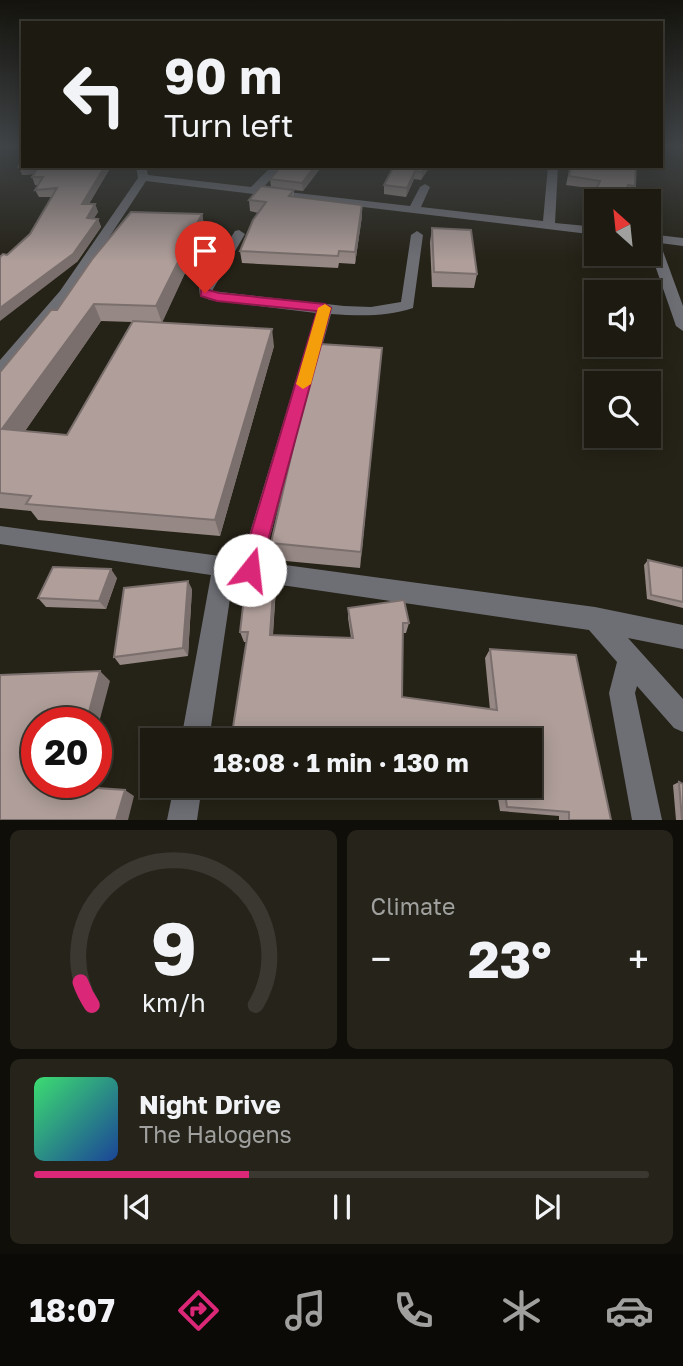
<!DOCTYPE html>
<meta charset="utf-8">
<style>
:root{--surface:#1c1a11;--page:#25231a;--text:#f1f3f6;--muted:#a0a19f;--line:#3a3831;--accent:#db2777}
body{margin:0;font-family:"Golos Text",sans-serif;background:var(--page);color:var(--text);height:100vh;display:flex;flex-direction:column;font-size:26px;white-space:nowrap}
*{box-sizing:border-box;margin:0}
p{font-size:23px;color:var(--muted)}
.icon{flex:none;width:38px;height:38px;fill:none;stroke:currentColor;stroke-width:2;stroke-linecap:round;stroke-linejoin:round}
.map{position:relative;height:820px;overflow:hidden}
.drawer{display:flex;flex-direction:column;gap:10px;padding:10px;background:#0f0e09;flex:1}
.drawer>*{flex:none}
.banner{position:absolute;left:21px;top:21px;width:642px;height:147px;border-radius:0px;box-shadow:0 4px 18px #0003,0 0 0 2px var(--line);background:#1c1a11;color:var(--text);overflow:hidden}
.needle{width:46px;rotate:333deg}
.tools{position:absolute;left:584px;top:189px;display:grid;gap:14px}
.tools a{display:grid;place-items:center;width:77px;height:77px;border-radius:0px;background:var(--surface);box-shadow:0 4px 18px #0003,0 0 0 2px var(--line);font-size:35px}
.speed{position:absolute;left:21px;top:707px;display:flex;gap:14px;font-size:35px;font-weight:700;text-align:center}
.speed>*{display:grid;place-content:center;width:91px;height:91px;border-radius:50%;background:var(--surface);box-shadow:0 4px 18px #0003,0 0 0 2px var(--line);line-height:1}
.speed .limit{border:10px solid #d22;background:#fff;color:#111}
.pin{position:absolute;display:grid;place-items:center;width:60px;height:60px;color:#fff;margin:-72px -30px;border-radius:50% 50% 50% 0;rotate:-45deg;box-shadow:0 0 7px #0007}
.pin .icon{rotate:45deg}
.me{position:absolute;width:77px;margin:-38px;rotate:16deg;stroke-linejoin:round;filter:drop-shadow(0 0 5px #0008)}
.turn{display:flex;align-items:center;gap:24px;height:147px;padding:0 28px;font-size:32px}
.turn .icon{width:91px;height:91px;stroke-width:2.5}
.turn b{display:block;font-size:49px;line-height:60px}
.big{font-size:52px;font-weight:700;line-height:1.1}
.drawer .card{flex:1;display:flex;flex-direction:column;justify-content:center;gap:10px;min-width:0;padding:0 24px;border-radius:10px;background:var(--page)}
.drawer .dial{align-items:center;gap:0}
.dial svg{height:182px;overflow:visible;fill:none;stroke:var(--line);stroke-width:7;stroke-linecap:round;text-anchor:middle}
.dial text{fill:var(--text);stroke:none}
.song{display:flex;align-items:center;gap:21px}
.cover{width:84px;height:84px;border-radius:10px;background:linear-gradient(135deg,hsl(140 70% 55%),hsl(220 70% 35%))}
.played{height:7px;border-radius:4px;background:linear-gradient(90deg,var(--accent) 35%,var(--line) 35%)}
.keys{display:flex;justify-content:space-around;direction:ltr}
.heat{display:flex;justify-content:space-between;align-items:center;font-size:38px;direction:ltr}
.drawer .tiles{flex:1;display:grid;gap:10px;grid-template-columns:1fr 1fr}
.card:last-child{grid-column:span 2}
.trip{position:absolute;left:140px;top:728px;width:402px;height:70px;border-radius:0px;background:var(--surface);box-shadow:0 4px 18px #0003,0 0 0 2px var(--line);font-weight:700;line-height:70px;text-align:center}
.tabs{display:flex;height:112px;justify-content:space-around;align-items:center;background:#0b0a07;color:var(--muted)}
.tabs .icon{width:49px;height:49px}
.tabs .active{color:var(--accent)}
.tabs b{font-size:32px;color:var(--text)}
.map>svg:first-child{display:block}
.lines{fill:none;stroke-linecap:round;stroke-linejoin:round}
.minor{fill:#6e6f75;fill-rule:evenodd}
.wall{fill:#968884;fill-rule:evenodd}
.shaded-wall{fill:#7a6f6c}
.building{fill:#af9e9a;stroke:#7a6f6c;stroke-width:2}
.route{fill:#db2777;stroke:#8e194d;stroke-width:2}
.slow{fill:#f59e0b}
</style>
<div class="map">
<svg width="683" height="820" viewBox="0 0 683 820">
<rect width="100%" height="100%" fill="#252217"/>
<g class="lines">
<g class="minor">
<path d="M 136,166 L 146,166 L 148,175 L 251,187 L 272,166 L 283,166 L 262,189 L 410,206 L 420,187 L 425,184 L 430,187 L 421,207 L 543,221 L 548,166 L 558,166 L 555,223 L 597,227 L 597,235 L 146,181 L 70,297 L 6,374 L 0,376 L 0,360 L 60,291 L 138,178 Z"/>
<path d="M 239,230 L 245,234 L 212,291 L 344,306 L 371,307 L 401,302 L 411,235 L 417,231 L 423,235 L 413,308 C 386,317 359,316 331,314 L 263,562 L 595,607 L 683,625 L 683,649 L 628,638 L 683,699 L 683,732 L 674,728 L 637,686 L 635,693 L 662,820 L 632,820 L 609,693 L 617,662 L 589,630 L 233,578 L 209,740 L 181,740 L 211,575 L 0,544 L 0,526 L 242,559 L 316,313 L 210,300 L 200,296 L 199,287 L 235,231 Z"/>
<path d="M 649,234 L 683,238 L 683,246 L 660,243 L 683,306 L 683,331 L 676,326 L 649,248 Z"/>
<path d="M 174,786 L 202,786 L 197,820 L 167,820 Z"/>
</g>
</g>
<g class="wall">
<path d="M 23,166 L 111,166 L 89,204 L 95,204 L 98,212 L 94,218 L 98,219 L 101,227 L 77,262 L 7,255 L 30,234 L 52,197 L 39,197 L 35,190 L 38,185 L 35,185 L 32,177 L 34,174 L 22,175 Z"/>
<path d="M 281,166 L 322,166 L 303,191 L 294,190 L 294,197 L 362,216 L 355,264 L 339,263 L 338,268 L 242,263 L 240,251 L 258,213 L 250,211 L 249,200 L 271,187 L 270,179 Z"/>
<path d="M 394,166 L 430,166 L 421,180 L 414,179 L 406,197 L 384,194 L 384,185 Z"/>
<path d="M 570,166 L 636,166 L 635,186 L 631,195 L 625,194 L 623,201 L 592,201 L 596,189 L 566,185 Z"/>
<path d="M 202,214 L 205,230 L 162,322 L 274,346 L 220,536 L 38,520 L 31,511 L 0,508 L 0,372 L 57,310 ZM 101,321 L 132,322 L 67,435 L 25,431 Z"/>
<path d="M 432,228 L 477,274 L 474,288 L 432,287 L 430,242 Z"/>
<path d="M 382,348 L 360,568 L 275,560 L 271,543 Z"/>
<path d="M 648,560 L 683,568 L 683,608 L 647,599 L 644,565 Z"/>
<path d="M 274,576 L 276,587 L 273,635 L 351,638 L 348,618 L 348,608 L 409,623 L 406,633 L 403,633 L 402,697 L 490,710 L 485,658 L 490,649 L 611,820 L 559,820 L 559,816 L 500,811 L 498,799 L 417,786 L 530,786 L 231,740 L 247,642 L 244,642 L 240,632 L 256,589 Z"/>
<path d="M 117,578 L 106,609 L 46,607 L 38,598 Z"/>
<path d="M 192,589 L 188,656 L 120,665 L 114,657 Z"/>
<path d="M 679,782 L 683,820 L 676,820 L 673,785 Z"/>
<path d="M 228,786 L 400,786 L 400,793 L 398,798 L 292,786 L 292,790 L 229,787 Z"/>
</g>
<g class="shaded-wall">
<path d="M 30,166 L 41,166 L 43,173 L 22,175 L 19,167 Z"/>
<path d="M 105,166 L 111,166 L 111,167 L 84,212 L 82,204 Z"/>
<path d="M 315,166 L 322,166 L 303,191 L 302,183 Z"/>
<path d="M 425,166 L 430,166 L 421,180 L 422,172 Z"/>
<path d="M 415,171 L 414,179 L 406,197 L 407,188 Z"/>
<path d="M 95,204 L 98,212 L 89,226 L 87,218 Z"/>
<path d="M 362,205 L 362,216 L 355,264 L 355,252 Z"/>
<path d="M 202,214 L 205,230 L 162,323 L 156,306 Z"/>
<path d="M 98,219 L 101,227 L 77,262 L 0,321 L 0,308 Z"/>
<path d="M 94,304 L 101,321 L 14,447 L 2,429 Z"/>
<path d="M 272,329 L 274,346 L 220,536 L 215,520 Z"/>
<path d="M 382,348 L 380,366 L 360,568 L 361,552 Z"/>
<path d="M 111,569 L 117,578 L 106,609 L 99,601 Z"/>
<path d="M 274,576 L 276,587 L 272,645 L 270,635 Z"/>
<path d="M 188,581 L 192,589 L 188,656 L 183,648 Z"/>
<path d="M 100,671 L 110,681 L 96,734 L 96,723 L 86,723 Z"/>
<path d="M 71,782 L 84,782 L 82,791 L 70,786 Z"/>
<path d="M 125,790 L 134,796 L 128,820 L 116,820 Z"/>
</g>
<g class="building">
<path d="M 23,153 L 23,166 L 30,166 L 19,167 Z"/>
<path d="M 39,166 L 105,166 L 82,204 L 95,204 L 87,218 L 98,219 L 73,254 L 0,308 L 0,257 L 3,254 L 7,255 L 30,234 L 57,188 L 35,190 L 43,177 L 32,177 Z"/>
<path d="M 281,166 L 315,166 L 302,183 L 270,179 Z"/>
<path d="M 394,166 L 425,166 L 422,172 L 415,171 L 407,188 L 384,185 Z"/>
<path d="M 571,166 L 636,166 L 635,186 L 628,185 L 624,198 L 595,192 L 600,181 L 569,176 Z"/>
<path d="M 261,186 L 294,190 L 289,196 L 362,205 L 355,252 L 339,251 L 338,256 L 240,251 L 253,220 L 266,202 L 249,200 Z"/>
<path d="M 131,212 L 202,214 L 156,306 L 94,304 L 2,429 L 67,435 L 133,321 L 272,329 L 215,520 L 26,504 L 31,496 L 0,493 L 0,372 L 51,310 L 57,310 L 93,258 Z"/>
<path d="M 432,228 L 471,230 L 477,274 L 434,272 Z"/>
<path d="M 320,344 L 382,348 L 361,552 L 271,543 L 305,396 Z"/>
<path d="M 648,560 L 683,568 L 683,602 L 651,595 Z"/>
<path d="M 53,567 L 111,569 L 99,601 L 38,598 Z"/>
<path d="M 258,573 L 274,576 L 270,635 L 353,638 L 348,608 L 404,600 L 409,623 L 403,623 L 402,697 L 497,710 L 490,649 L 576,655 L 611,820 L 569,820 L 569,812 L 507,807 L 505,793 L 456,786 L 530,786 L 530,740 L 231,740 L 248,632 L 240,632 L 245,589 L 256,589 Z"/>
<path d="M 188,581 L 183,648 L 114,657 L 124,588 Z"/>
<path d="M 100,671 L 86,723 L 37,723 L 37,782 L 71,782 L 70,786 L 125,790 L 116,820 L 0,820 L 0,675 Z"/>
<path d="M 679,782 L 683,784 L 683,820 L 682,820 Z"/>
<path d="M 339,786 L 400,786 L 400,793 Z"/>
</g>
<linearGradient id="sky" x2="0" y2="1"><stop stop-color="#14130d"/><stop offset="0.56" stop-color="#404447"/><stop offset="1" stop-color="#404447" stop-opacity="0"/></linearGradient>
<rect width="683" height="261" fill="url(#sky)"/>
<path class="route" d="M 205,289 L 219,293 L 325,304 L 331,308 L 260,570 L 257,577 L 250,580 L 243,577 L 240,570 L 317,311 L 217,301 L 201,296 L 201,290 Z"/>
<path class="slow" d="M 325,304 L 331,308 L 311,384 L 303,389 L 296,384 L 318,308 Z"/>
</svg>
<div class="tools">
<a><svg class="needle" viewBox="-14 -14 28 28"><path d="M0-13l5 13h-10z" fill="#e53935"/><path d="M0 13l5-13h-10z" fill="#a0a19f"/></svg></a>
<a><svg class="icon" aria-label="sound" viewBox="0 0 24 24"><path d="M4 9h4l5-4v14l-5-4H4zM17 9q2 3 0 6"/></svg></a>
<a><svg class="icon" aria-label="search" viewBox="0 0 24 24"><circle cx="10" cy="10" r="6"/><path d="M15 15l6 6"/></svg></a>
</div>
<div class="speed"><div class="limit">20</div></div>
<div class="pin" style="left:205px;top:293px;background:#d93025"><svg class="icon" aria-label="arrive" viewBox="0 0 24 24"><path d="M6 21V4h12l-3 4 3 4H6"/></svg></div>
<svg class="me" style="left:250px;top:570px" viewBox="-20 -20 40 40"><circle r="19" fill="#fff"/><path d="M0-13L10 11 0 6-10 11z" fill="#db2777"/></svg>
<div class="trip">18:08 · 1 min · 130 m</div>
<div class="banner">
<div class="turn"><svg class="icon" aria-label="left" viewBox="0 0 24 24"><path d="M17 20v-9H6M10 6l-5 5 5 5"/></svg><div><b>90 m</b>Turn left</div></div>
</div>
</div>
<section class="drawer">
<div class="tiles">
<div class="card dial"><svg viewBox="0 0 100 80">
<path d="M14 69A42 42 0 1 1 86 69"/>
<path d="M14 69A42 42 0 0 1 9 59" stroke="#db2777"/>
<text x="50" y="56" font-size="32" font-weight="700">9</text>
<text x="50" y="72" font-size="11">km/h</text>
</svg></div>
<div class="card"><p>Climate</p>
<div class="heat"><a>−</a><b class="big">23°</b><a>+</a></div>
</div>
<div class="card">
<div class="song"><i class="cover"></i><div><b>Night Drive</b><p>The Halogens</p></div></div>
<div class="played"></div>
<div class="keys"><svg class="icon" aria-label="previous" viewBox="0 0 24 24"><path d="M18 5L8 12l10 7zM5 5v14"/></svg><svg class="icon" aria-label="pause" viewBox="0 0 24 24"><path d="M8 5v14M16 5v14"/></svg><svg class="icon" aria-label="next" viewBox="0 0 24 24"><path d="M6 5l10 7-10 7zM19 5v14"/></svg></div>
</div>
</div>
</section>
<nav class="tabs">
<b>18:07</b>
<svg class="icon active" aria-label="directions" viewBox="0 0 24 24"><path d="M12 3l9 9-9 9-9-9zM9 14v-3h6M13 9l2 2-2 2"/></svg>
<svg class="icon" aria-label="music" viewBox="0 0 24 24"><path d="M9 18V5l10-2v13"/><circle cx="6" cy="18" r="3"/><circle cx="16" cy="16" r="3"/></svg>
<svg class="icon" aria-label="phone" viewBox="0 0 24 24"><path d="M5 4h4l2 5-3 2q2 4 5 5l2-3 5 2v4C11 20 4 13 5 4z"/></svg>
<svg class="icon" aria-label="climate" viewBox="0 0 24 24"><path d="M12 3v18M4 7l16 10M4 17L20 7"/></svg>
<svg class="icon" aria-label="car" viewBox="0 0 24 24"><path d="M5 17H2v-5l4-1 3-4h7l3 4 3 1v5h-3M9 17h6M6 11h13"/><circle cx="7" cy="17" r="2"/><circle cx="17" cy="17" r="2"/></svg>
</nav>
